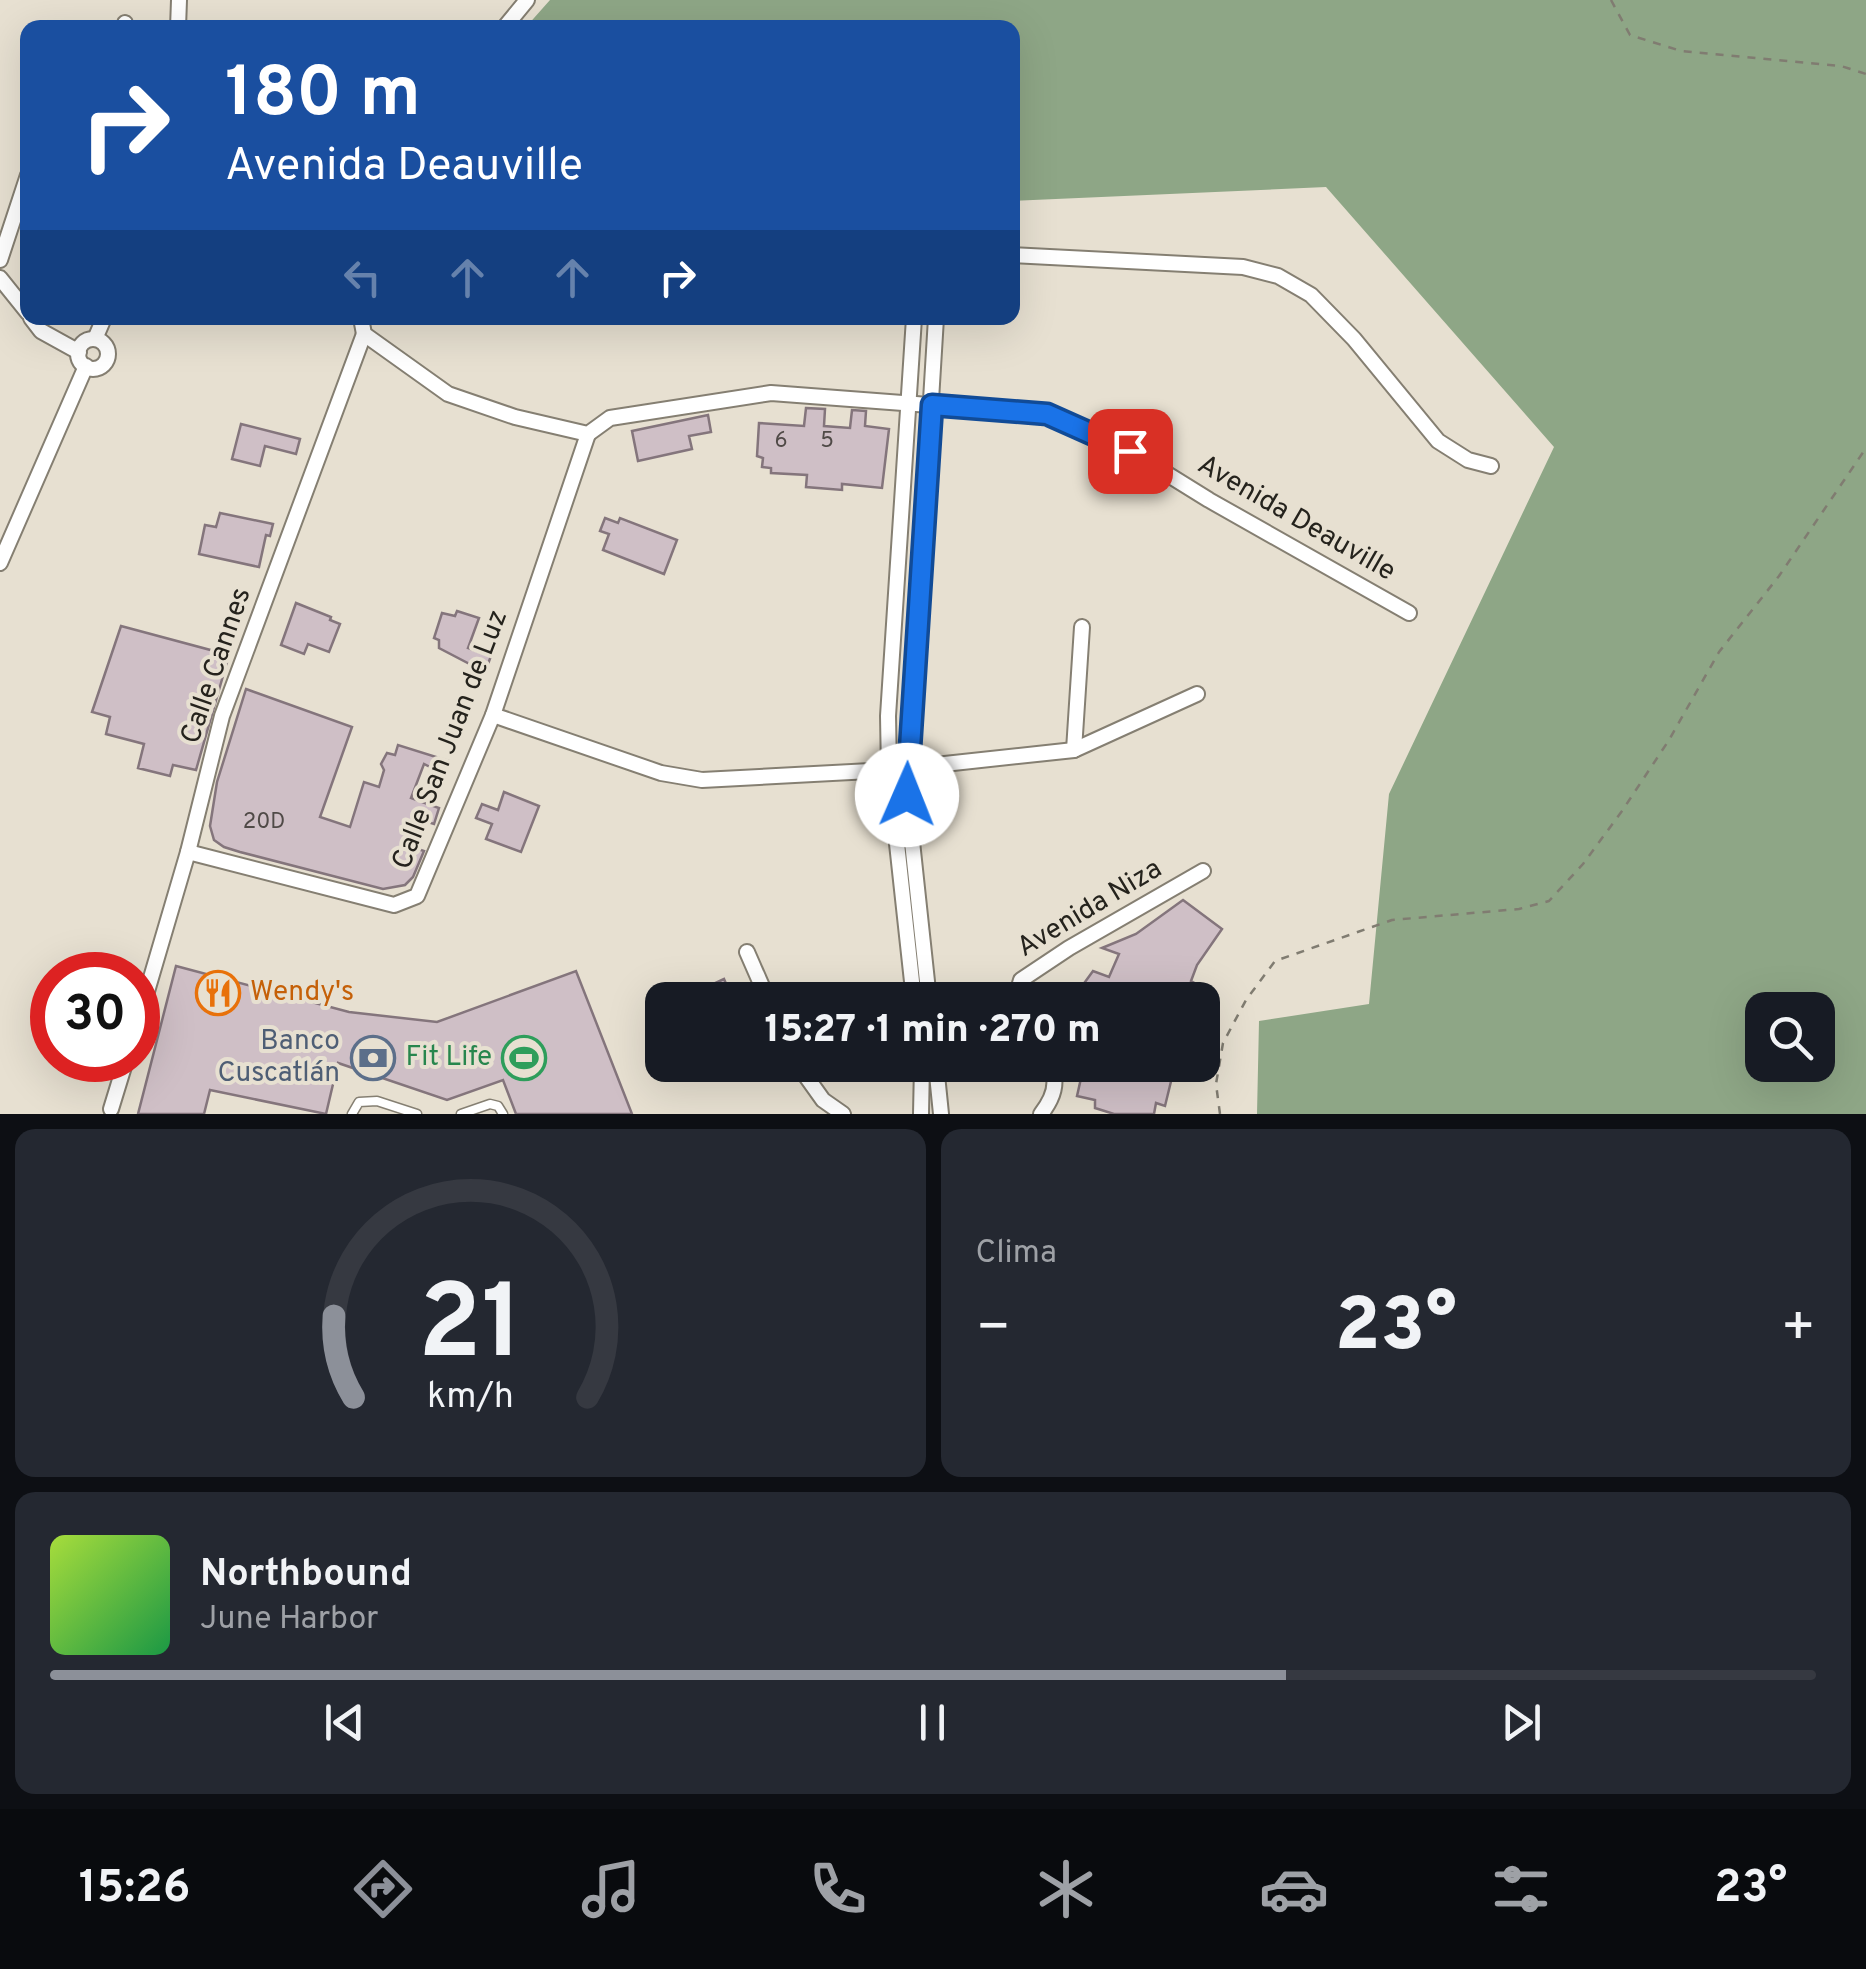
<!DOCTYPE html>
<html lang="es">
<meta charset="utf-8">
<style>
:root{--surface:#171b24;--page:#242831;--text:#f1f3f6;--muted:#9ea1a6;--line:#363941;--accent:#8c9099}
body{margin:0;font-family:Overpass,sans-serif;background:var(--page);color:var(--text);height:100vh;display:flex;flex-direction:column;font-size:38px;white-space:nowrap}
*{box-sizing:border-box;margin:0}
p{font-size:32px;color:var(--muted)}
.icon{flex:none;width:55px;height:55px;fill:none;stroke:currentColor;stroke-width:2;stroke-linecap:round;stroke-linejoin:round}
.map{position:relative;height:1114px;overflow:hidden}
.sheet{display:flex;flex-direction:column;gap:15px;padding:15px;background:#0d0f14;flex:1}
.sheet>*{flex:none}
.top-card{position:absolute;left:20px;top:20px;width:1000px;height:305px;border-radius:20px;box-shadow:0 10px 40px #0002;background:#1a4fa0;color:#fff;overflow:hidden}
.tools{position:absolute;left:1745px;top:992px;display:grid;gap:20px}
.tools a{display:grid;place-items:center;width:90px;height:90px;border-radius:20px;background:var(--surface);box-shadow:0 10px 40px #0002;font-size:50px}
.speed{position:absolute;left:30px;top:952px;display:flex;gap:20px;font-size:50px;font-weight:700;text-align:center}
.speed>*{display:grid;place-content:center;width:130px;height:130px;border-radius:50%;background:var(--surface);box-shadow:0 10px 40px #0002;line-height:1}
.speed .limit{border:15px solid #d22;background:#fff;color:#111}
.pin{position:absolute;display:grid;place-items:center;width:85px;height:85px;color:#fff;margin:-42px;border-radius:20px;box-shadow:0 5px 15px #0006}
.me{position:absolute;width:110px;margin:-55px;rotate:1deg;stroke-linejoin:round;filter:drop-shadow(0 0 8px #0008)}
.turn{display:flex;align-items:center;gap:35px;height:210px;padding:0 40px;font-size:45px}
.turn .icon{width:130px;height:130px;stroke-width:2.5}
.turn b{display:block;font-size:70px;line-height:85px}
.lanes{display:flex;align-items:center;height:95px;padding:0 40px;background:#0003;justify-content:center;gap:50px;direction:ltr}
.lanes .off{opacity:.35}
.big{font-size:75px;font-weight:800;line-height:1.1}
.sheet .widget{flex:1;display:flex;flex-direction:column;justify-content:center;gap:15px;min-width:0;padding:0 35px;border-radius:20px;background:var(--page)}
.sheet .dial{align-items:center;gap:0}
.dial svg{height:260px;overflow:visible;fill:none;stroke:var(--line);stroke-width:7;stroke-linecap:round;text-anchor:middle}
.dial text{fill:var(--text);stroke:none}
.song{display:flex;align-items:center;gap:30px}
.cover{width:120px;height:120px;border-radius:15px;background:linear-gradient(135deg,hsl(80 70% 55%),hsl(140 70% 35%))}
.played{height:10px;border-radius:5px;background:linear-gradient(90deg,var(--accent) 70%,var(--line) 70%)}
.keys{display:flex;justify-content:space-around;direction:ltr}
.heat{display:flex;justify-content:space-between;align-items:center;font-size:55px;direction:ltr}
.sheet .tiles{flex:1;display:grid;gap:15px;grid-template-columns:1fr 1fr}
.widget:last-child{grid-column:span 2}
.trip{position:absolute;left:645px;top:982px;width:575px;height:100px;border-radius:20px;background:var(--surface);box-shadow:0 10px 40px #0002;font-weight:800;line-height:100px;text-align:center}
.menu{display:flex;height:160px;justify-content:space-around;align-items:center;background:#090b0e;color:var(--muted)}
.menu .icon{width:70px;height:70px}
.menu .selected{color:var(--accent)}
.menu b{font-size:45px;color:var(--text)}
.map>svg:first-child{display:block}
.forest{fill:#8ea686;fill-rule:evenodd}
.building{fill:#cfbfc6;stroke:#84757c;stroke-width:2.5}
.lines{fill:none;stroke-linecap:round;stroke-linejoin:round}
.service-casing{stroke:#857f72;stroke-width:11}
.minor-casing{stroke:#857f72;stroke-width:18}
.path{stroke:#807c71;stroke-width:2.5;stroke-dasharray:8 8;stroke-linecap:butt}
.service{stroke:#fff;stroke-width:8}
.minor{stroke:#fff;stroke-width:14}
.route-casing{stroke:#114b97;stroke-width:25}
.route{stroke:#1a73e8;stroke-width:18}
.labels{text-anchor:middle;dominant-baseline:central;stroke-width:8;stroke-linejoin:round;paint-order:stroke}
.number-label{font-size:22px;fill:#504a47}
.street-label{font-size:28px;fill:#25231d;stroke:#e7e0d1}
.food-label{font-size:28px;fill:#c56008;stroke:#e7e0d1;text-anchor:start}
.service-label{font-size:28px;fill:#4e5e75;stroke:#e7e0d1;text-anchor:end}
.leisure-label{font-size:28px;fill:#27864d;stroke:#e7e0d1;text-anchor:end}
</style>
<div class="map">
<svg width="1866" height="1114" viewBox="0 0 1866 1114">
<rect width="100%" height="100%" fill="#e7e0d1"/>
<path class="forest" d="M 550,0 L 1866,0 L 1866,1114 L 1257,1114 L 1259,1021 L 1369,1004 L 1389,794 L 1554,447 L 1326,187 L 1013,201 L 1012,28 L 526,27 ZM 1762,1010 L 1818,1010 L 1818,1065 L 1762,1065 Z"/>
<g class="building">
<path d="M 806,408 L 825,409 L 824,426 L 850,428 L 852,410 L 866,411 L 865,426 L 889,429 L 882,488 L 842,484 L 842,490 L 806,487 L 807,475 L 771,473 L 771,468 L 762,467 L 763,458 L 757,456 L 759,423 L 804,426 Z"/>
<path d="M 708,415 L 711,432 L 689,436 L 692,449 L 638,461 L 632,431 Z"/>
<path d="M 241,424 L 300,439 L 296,454 L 265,446 L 260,466 L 232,459 Z"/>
<path d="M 220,513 L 273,524 L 270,536 L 266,535 L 259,567 L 199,554 L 205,525 L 216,527 Z"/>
<path d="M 605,518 L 618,523 L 620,518 L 677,540 L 664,574 L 603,550 L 609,534 L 600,531 Z"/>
<path d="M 296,603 L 331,617 L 330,620 L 340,624 L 329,652 L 308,644 L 304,654 L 281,645 Z"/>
<path d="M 457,611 L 479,618 L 468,648 L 491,656 L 485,672 L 439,648 L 439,640 L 434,638 L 442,613 L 455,616 Z"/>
<path d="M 121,626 L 229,655 L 196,770 L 173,765 L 170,776 L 138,768 L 144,744 L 106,734 L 110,717 L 92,712 Z"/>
<path d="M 246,689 L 352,727 L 320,817 L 350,827 L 364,782 L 379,787 L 384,770 L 381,764 L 387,753 L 395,755 L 398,745 L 449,761 L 444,774 L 424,764 L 411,798 L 439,808 L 434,824 L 415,818 L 406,845 L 424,851 L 413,877 L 405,885 L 383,889 L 240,852 L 224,847 L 214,840 L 210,826 L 217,782 Z"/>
<path d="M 504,792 L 539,806 L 521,852 L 486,839 L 492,824 L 476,818 L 482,804 L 498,810 Z"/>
<path d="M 1183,900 L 1222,929 L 1197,965 L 1191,981 L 1196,984 L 1188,996 L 1168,990 L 1165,1000 L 1092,1000 L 1077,993 L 1093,971 L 1109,977 L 1119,954 L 1102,948 L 1136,934 Z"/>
<path d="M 176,966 L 349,1012 L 437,1022 L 576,971 L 632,1114 L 516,1114 L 503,1080 L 447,1100 L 338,1063 L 326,1114 L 210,1090 L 204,1114 L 138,1114 Z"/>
<path d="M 724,979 L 731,995 L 719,1000 L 679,1000 Z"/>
<path d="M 1084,1065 L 1175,1065 L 1165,1106 L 1156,1103 L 1154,1114 L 1114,1114 L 1095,1108 L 1095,1100 L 1077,1096 Z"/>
</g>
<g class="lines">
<defs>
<g id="service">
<path d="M 352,1114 L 359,1102 L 377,1101 L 417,1114"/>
<path d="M 461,1114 L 490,1104 L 498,1106 L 503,1114"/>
</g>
<g id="minor">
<path d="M 124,28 L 125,23"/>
<path d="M 178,28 L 179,0"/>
<path d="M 504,28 L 527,0"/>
<path d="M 1012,255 L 1243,267 L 1278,276 L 1311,295 L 1354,339 L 1438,441 L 1468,460 L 1491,466"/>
<path d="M 0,260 L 28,175"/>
<path d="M 0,278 L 28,313"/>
<path d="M 31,318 L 41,331 L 79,352"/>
<path d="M 361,318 L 364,334 L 448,394 L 515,417 L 588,434 L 610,418 L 771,393 L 1047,414 L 1130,451 L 1209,500 L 1409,613"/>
<path d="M 914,318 L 888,716 L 889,770 L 914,1000"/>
<path d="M 95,339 L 104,318"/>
<circle cx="93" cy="354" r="15"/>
<path d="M 0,563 L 86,366"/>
<path d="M 493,715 L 661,773 L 702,780 L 889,770 L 1074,750 L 1197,694"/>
<path d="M 1074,750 L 1082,627"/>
<path d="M 188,852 L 394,905 L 417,896 L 493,715 L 588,434"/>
<path d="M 747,952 L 768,1000"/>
<path d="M 929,1000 L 907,795 L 936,318"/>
<path d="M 1015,1000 L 1021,980 L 1069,948 L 1203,871"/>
<path d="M 138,1022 L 188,852 L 222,716 L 364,334"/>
<path d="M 798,1065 L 823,1100 L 843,1114"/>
<path d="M 936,1065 L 941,1114"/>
<path d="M 111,1109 L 126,1060"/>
<path d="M 921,1114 L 922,1065"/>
<path d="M 1041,1114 C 1052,1100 1061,1081 1048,1065"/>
</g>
</defs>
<use href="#service" class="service-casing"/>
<use href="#minor" class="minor-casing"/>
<g class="path">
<path d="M 1611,0 L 1630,35 L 1681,51 L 1841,66 L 1866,74"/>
<path d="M 1220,1114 L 1216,1084 L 1223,1043 L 1246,1000 L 1275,961 L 1392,920 L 1519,909 L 1549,901 L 1583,864 L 1622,811 L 1669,740 L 1719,652 L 1779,576 L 1866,448"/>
</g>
<use href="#service" class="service"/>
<use href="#minor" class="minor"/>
</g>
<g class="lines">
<defs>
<path id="route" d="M 907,795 L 932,405 L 1047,414 L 1130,451"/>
</defs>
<use href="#route" class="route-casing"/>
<use href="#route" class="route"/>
</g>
<defs>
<symbol id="restaurant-ring" viewBox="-11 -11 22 22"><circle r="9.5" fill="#e7e0d1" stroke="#e8710a" stroke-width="1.5"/><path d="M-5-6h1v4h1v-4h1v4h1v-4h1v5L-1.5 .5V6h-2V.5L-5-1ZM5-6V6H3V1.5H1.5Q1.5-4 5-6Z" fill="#e8710a"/></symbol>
<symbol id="bank-ring" viewBox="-11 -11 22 22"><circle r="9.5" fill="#e7e0d1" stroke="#5c6f8a" stroke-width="1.5"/><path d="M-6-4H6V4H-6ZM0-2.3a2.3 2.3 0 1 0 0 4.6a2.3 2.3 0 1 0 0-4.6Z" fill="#5c6f8a"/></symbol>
<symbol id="stadium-ring" viewBox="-11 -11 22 22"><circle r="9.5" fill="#e7e0d1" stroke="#2e9e5b" stroke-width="1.5"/><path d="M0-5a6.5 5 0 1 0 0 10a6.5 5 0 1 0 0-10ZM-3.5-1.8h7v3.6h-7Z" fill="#2e9e5b"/></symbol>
</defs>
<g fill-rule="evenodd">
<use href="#restaurant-ring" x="193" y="968" width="50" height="50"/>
<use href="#bank-ring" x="348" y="1033" width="50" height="50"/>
<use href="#stadium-ring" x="499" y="1033" width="50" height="50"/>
</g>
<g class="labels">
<g class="number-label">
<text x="781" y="441">6</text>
<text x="827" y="441">5</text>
<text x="264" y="822">20D</text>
</g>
<g class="street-label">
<text transform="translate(1296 519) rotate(30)">Avenida Deauville</text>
<text transform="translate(217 666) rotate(-71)">Calle Cannes</text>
<text transform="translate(451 740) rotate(-69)">Calle San Juan de Luz</text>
<text transform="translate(1090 909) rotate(-31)">Avenida Niza</text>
</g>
<g class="food-label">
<text x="250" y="993">Wendy's</text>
</g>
<g class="service-label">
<text x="340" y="1042">Banco<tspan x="340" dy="32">Cuscatlán</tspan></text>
</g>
<g class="leisure-label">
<text x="492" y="1058">Fit Life</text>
</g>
</g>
</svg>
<div class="tools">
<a><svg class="icon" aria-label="search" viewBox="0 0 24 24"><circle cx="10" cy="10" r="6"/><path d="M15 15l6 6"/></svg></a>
</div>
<div class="speed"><div class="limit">30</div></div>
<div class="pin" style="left:1130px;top:451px;background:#d93025"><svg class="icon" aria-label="arrive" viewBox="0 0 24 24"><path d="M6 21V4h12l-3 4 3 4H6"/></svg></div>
<svg class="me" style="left:907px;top:795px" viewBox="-20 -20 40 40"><circle r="19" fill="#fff"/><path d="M0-13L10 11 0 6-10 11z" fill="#1a73e8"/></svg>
<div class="trip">15:27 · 1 min · 270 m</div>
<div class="top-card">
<div class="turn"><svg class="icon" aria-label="right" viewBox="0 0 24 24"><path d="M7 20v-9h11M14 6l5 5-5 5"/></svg><div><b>180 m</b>Avenida Deauville</div></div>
<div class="lanes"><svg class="icon off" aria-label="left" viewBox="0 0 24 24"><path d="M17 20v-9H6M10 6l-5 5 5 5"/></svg><svg class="icon off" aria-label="ahead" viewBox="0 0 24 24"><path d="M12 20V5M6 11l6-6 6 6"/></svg><svg class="icon off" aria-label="ahead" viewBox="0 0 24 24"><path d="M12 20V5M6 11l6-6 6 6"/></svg><svg class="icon" aria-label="right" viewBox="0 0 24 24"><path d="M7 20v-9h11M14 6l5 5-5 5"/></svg></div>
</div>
</div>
<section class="sheet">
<div class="tiles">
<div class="widget dial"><svg viewBox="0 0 100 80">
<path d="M14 69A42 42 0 1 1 86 69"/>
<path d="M14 69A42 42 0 0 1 8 44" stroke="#8c9099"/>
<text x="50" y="56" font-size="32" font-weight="700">21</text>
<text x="50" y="72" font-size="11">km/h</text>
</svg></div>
<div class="widget"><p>Clima</p>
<div class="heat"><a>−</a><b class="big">23°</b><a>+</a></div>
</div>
<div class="widget">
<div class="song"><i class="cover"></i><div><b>Northbound</b><p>June Harbor</p></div></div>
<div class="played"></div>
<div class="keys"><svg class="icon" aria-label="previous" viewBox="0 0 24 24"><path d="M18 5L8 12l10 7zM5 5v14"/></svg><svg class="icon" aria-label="pause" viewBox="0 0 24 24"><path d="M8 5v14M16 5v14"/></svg><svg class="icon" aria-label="next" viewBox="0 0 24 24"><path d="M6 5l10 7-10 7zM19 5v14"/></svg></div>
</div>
</div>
</section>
<nav class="menu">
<b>15:26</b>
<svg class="icon selected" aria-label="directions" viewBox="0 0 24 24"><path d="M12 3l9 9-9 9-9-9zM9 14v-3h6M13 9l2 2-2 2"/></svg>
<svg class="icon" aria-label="music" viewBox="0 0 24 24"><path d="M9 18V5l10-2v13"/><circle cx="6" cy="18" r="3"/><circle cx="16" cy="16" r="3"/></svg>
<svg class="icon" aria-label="phone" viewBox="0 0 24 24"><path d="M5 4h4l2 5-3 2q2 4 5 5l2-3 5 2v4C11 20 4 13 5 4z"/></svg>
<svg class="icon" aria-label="climate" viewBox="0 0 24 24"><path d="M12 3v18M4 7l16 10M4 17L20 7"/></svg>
<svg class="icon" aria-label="car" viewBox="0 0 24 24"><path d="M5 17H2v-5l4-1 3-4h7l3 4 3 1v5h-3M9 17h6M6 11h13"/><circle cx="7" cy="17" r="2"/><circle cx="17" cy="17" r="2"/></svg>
<svg class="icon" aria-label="filters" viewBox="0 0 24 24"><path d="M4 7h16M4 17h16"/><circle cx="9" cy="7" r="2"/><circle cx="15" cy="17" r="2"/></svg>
<b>23°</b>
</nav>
